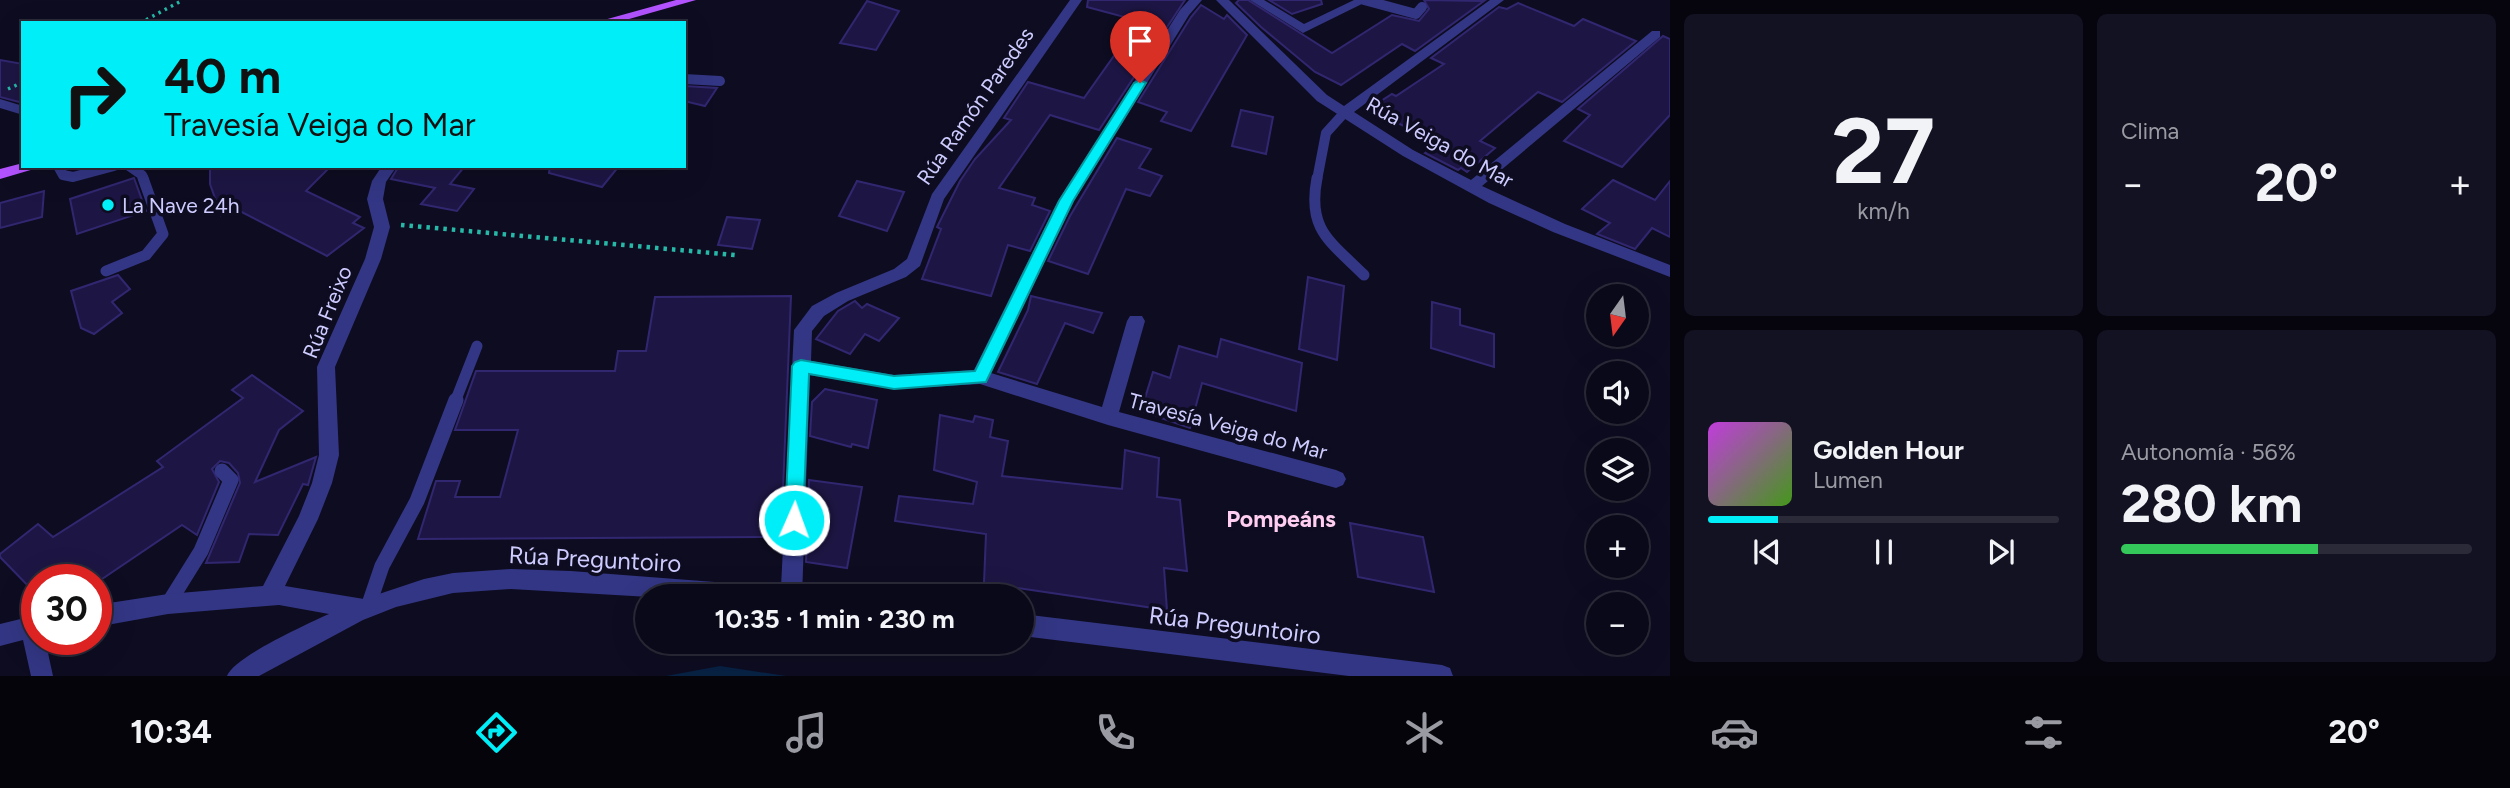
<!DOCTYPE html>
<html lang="es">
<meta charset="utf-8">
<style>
:root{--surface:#0a0919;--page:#131222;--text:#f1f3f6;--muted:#999aa2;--line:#2a2a38;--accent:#00eef7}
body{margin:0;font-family:Figtree,sans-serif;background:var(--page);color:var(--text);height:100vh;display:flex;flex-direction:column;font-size:26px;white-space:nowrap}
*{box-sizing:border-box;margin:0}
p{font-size:23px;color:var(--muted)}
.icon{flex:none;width:38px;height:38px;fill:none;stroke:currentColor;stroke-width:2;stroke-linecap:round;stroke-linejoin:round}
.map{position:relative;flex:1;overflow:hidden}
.panel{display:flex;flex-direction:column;gap:14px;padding:14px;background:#06050e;width:840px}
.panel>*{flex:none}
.guide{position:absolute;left:21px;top:21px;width:665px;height:147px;border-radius:0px;box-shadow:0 7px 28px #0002,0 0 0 2px var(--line);background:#00eef7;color:#111;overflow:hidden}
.needle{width:46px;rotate:194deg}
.buttons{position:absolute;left:1586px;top:284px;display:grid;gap:14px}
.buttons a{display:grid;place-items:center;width:63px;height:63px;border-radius:50%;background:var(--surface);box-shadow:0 7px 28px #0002,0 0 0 2px var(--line);font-size:35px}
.speed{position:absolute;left:21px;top:564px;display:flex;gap:14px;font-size:35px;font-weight:700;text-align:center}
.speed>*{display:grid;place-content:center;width:91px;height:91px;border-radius:50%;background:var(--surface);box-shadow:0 7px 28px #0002,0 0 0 2px var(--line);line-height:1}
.speed .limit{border:10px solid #d22;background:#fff;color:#111}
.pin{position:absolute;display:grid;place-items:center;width:60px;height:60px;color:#fff;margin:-72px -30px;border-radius:50% 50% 50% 0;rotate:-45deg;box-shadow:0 0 7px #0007}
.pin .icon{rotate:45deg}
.me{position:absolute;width:77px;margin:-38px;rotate:2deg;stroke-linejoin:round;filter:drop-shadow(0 0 5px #0008)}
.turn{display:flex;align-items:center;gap:24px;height:147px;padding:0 28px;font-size:32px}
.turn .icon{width:91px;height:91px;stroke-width:2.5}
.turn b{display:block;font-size:49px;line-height:60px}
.big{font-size:52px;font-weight:700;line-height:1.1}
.panel .widget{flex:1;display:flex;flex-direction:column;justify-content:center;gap:10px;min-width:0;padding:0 24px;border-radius:10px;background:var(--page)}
.panel .dial{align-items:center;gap:0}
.dial b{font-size:91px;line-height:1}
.song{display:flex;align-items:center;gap:21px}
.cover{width:84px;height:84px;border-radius:10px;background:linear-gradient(135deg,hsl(290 70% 55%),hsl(100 70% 35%))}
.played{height:7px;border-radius:4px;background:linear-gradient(90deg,var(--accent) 20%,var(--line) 20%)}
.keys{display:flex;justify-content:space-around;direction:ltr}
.heat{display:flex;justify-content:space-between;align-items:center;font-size:38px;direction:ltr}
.charge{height:10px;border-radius:5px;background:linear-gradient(90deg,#34c759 56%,var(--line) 0)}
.panel .tiles{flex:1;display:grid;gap:14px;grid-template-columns:repeat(2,1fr)}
.trip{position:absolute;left:635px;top:584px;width:399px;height:70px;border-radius:35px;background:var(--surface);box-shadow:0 7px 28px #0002,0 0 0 2px var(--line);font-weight:700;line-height:70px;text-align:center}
.tabs{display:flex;height:112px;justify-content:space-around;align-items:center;background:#04040a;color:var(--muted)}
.tabs .icon{width:49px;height:49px}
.tabs .current{color:var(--accent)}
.tabs b{font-size:32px;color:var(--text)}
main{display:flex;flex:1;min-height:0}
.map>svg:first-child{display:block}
.water{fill:#082244}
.building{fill:#1d1644;stroke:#312771;stroke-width:2}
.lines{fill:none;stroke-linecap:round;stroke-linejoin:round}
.path-far1{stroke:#26b9a7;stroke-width:3.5;stroke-dasharray:2.5 4.5;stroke-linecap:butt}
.path{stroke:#26b9a7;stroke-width:4.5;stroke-dasharray:3.5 5;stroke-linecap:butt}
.lane-far2{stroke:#333684;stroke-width:10}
.lane-far1{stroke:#333684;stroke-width:11}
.lane{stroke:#333684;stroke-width:15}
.street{fill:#333684;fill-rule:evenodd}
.primary{fill:#b353ff;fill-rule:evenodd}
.route{fill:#00eef7;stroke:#009ba1;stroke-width:2}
.poi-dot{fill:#00eef7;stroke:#0e0c21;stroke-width:2.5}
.labels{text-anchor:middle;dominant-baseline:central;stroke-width:7;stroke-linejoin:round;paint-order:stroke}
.street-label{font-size:21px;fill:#ceccff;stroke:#0e0c21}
.poi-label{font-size:21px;fill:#ceccff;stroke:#0e0c21;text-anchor:start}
.neighbourhood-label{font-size:23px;font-weight:bold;fill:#ffcef0;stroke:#0e0c21}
.near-street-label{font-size:24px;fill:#ceccff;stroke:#0e0c21}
</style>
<main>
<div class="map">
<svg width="1670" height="676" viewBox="0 0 1670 676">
<rect width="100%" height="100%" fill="#0e0c21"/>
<path class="water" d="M 720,666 L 786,676 L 666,676 Z"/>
<g class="building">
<path d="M 1088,0 L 1185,0 L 1099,130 L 1050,115 L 999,188 L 1035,198 L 1032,205 L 1050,211 L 1030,251 L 1008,245 L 991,296 L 922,279 L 941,229 L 937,227 L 960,181 L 975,159 L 1011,120 L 1004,118 L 1028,82 L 1084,98 L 1123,43 L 1115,40 L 1132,19 L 1087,7 Z"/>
<path d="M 1239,0 L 1248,0 L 1332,53 L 1392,15 L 1419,21 L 1429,9 L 1424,0 L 1484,1 L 1415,51 L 1402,44 L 1341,85 L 1315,72 L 1261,27 L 1236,3 Z"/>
<path d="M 1269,0 L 1321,0 L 1322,4 L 1292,14 Z"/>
<path d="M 867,1 L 899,11 L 876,50 L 840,43 Z"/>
<path d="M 1518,3 L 1574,26 L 1583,19 L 1636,41 L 1562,102 L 1538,92 L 1480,141 L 1495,148 L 1467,172 L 1461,168 L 1458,170 L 1425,153 L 1437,144 L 1370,108 L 1392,94 L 1396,96 L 1444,64 L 1431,58 L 1499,7 L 1507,9 Z"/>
<path d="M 1201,5 L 1224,19 L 1227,15 L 1247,35 L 1191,131 L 1161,121 L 1167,112 L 1138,102 L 1191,17 Z"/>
<path d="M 1663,36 L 1670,39 L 1670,115 L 1622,167 L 1564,141 L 1590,115 L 1578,109 Z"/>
<path d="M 0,60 L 23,64 L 23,103 L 0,97 Z"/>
<path d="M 684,86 L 717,88 L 705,106 L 684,101 Z"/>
<path d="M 1241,110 L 1273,117 L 1266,154 L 1232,146 Z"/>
<path d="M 1117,138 L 1151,149 L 1139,168 L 1162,176 L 1150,196 L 1126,189 L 1088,274 L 1048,261 L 1070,216 Z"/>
<path d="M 210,166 L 331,166 L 306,191 L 360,217 L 353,223 L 364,228 L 327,256 L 230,206 L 221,215 L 210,184 Z"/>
<path d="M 399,166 L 465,166 L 450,184 L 474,189 L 457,211 L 421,204 L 435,188 L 391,179 Z"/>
<path d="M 550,166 L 619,166 L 602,187 L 549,173 Z"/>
<path d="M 134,178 L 146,211 L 77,234 L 70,199 Z"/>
<path d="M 1613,180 L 1655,200 L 1670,181 L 1670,237 L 1652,228 L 1635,249 L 1597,234 L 1610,223 L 1582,209 Z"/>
<path d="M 857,181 L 904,192 L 887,231 L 839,216 Z"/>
<path d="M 44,191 L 42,217 L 0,228 L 0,203 Z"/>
<path d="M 727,217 L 760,220 L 752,249 L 718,245 Z"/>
<path d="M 118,275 L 130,289 L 112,302 L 122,313 L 94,334 L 81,328 L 71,291 Z"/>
<path d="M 1308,277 L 1344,286 L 1337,360 L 1299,349 Z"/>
<path d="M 791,296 L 781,537 L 418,539 L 436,481 L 460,481 L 455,497 L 500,497 L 518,430 L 455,430 L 476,371 L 615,371 L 618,351 L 646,351 L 655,297 Z"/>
<path d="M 1031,296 L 1102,313 L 1093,333 L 1065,323 L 1037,384 L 998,372 L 1028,310 Z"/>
<path d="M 855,301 L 862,308 L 867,304 L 899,318 L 879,341 L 865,334 L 850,354 L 816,339 L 838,311 Z"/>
<path d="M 1432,302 L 1460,309 L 1460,325 L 1494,334 L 1494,367 L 1431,348 Z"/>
<path d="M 1221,339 L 1302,363 L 1296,411 L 1202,383 L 1190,428 L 1141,411 L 1153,372 L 1170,378 L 1179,346 L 1217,357 Z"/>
<path d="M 252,375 L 303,411 L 279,430 L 255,482 L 316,457 L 308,485 L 303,484 L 278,535 L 249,534 L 239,562 L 206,563 L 240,483 L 238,473 L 229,463 L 220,461 L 212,469 L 219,482 L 197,535 L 182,525 L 102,579 L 37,579 L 37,595 L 0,557 L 0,554 L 38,524 L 53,537 L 163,467 L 157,461 L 243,398 L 232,390 Z"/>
<path d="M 825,389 L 877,400 L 868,448 L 852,444 L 851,447 L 810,436 L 812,402 Z"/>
<path d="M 940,415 L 973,422 L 975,416 L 993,420 L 990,437 L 1008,441 L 1002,476 L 1122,489 L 1125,450 L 1159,458 L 1157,497 L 1180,500 L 1187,571 L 1164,568 L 1167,610 L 984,583 L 986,534 L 895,521 L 899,496 L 973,504 L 977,482 L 934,470 Z"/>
<path d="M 809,480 L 862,487 L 847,568 L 806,562 Z"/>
<path d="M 1350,523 L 1423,537 L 1434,592 L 1358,577 Z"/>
</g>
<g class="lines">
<g class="path-far1">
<path d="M 140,23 L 183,0"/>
<path d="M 8,89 L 23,82"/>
</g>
<path class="path" d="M 401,225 L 735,255"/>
<g class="lane-far2">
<path d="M 1364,0 L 1416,14 L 1422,7"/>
<path d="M 684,79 L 720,81"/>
<path d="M 58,166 L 63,175 L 73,177 L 114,166"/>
<path d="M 129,166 L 142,175 L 144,180"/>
<path d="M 1317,180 L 1326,133 L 1345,112"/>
</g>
<g class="lane-far1">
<path d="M 1317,178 C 1307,230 1330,241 1364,275"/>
<path d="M 106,271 L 146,255 L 163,234 L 143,178"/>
<path d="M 455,402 L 477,346"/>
</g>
<g class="lane">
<path d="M 168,604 L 201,551 L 231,480 L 222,471"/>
<path d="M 367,610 L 382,566 L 417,501 L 456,400"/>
</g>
<g class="street">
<path d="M 1070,0 L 1082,0 L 944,199 L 920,266 L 906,277 L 848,301 L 824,316 L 812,331 L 811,361 L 894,375 L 974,370 L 1058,201 L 1180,10 L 1189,0 L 1202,0 L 1189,15 L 1074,201 L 991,373 L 1102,407 L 1127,321 L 1130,316 L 1142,316 L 1145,321 L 1119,412 L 1336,470 L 1343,473 L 1346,479 L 1343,485 L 1336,488 L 1108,425 L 980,384 L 894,389 L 810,375 L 802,597 L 650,597 L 511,589 L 453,593 L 396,607 L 363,620 L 259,676 L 227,676 C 234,657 307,624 329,614 L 279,605 L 168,614 L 96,627 L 96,605 L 168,594 L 263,586 L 299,516 L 312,483 L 319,455 L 317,367 L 365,259 L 374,227 L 367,199 L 372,181 L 382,166 L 397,166 L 386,182 L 383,199 L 390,227 L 381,259 L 335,367 L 339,455 L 332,483 L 318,519 L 285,586 L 364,599 L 424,579 L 453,573 L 511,569 L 571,571 L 781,587 L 794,330 L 812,306 L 836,293 L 894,269 L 907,259 L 932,194 Z"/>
<path d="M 1216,0 L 1229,0 L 1327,95 L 1344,106 L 1490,0 L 1504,0 L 1354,112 L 1413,150 L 1471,180 L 1652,31 L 1660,31 L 1660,37 L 1482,186 L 1565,224 L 1670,265 L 1670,277 L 1553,232 L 1489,203 L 1403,156 L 1317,101 Z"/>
<path d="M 1250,0 L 1264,0 L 1304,24 L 1354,0 L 1370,0 L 1303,33 Z"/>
<path d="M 0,99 L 23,106 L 23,115 L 0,108 Z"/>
<path d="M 1022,614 L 1442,665 L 1450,668 L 1453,676 L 1349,676 L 1022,636 Z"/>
<path d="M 37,615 L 37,639 L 45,639 L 53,676 L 31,676 L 23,640 L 0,646 L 0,624 Z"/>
</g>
<g class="primary">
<path d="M 676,0 L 696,0 L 615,23 L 593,23 Z"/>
<path d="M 23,163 L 23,166 L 36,166 L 34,169 L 0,179 L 0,169 Z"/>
</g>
</g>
<path class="route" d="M 1140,80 L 1146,83 L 1073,201 L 986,382 L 894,389 L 809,374 L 803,520 L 801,526 L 794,528 L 788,526 L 785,520 L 792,366 L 795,362 L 801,360 L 894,376 L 975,371 L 1059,201 L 1134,83 Z"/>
<circle class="poi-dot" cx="108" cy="205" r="7"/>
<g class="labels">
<g class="street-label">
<text transform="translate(975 106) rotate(-55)">Rúa Ramón Paredes</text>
<text transform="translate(1440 142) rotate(29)">Rúa Veiga do Mar</text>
<text transform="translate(327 312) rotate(-68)">Rúa Freixo</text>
<text transform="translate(1228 426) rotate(15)">Travesía Veiga do Mar</text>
</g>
<g class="poi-label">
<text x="122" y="205">La Nave 24h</text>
</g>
<g class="neighbourhood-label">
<text x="1281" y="519">Pompeáns</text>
</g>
<g class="near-street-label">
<text transform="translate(595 559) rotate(3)">Rúa Preguntoiro</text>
<text transform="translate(1235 625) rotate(7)">Rúa Preguntoiro</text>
</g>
</g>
</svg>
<div class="buttons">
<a><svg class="needle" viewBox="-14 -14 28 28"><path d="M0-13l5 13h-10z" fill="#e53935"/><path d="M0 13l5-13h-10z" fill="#999aa2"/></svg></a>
<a><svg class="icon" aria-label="sound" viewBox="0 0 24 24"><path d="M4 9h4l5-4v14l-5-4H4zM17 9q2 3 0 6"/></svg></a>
<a><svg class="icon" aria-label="layers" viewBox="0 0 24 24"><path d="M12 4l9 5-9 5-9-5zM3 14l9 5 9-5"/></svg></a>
<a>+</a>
<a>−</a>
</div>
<div class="speed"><div class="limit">30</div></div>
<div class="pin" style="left:1140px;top:83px;background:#d93025"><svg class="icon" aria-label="arrive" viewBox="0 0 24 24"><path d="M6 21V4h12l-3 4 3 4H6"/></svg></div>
<svg class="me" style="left:794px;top:520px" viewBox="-20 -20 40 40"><circle r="17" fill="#00eef7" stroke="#fff" stroke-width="3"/><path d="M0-11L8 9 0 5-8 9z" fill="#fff"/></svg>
<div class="trip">10:35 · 1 min · 230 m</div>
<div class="guide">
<div class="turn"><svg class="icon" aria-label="right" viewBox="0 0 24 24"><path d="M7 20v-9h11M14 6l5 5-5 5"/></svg><div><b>40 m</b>Travesía Veiga do Mar</div></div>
</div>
</div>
<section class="panel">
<div class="tiles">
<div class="widget dial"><b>27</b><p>km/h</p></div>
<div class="widget"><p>Clima</p>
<div class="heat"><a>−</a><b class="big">20°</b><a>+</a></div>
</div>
<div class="widget">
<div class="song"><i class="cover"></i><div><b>Golden Hour</b><p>Lumen</p></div></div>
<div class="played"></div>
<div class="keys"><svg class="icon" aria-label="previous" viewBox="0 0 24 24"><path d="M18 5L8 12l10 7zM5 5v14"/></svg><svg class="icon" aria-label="pause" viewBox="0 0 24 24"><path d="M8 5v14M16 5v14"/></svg><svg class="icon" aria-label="next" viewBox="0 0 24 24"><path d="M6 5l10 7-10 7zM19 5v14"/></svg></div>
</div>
<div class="widget"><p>Autonomía · 56%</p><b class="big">280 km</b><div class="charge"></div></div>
</div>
</section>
</main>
<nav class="tabs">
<b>10:34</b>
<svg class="icon current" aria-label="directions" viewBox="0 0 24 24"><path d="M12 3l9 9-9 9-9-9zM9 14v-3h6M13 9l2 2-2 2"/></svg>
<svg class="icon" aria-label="music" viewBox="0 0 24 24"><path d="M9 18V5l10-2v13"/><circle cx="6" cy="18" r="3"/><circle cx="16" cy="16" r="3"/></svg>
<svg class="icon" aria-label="phone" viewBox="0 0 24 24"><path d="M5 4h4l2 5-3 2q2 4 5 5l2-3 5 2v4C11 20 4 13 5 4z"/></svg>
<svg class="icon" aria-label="climate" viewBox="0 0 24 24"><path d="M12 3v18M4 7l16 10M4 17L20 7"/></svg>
<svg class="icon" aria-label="car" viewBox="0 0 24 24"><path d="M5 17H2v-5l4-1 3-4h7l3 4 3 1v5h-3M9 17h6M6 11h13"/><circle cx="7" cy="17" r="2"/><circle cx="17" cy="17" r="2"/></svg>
<svg class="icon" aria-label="filters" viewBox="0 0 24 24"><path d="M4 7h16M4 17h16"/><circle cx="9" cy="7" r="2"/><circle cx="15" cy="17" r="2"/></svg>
<b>20°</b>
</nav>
